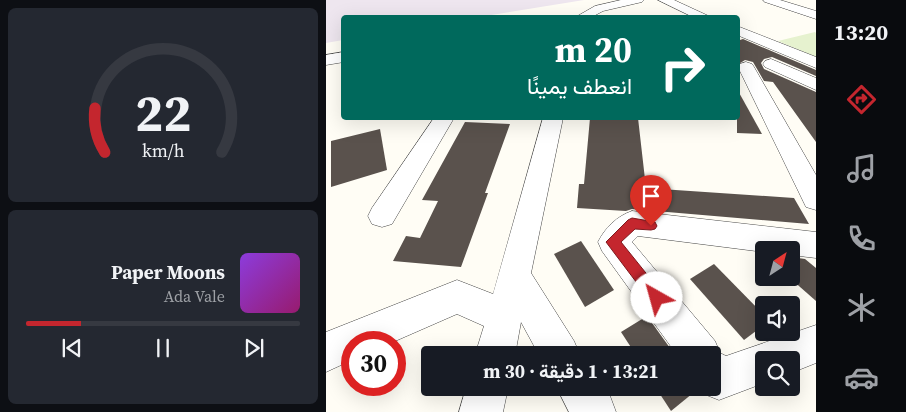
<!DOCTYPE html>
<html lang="ar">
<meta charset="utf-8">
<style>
:root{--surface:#171b24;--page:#242831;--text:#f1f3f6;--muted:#9ea1a6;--line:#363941;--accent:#c4262e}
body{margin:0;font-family:"Source Serif 4",Vazirmatn,serif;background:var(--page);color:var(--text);direction:rtl;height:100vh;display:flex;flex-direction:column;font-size:19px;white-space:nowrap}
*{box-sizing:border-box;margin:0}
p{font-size:16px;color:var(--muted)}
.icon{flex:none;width:28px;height:28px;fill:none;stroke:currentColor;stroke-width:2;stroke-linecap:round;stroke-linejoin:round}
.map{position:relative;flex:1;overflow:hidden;direction:ltr}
.panel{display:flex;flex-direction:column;gap:8px;padding:8px;background:#0d0f14;width:326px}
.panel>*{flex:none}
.guide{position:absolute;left:15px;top:15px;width:399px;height:105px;border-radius:5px;box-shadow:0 5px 20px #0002;direction:rtl;background:#00695c;color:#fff;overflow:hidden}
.needle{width:32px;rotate:36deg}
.buttons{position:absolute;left:429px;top:241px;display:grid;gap:10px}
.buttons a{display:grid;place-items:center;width:45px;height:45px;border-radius:5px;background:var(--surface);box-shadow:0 5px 20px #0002;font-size:25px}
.speed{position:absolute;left:15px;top:331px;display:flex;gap:10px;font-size:25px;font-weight:700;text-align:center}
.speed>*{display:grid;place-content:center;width:65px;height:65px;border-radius:50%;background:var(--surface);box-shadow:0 5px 20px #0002;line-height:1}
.speed .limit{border:8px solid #d22;background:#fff;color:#111}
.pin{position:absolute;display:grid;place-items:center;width:42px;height:42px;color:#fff;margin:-51px -21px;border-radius:50% 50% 50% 0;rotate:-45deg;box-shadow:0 0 5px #0007}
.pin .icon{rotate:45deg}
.me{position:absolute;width:55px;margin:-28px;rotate:322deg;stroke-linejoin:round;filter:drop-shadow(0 0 4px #0008)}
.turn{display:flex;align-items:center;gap:18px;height:105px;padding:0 25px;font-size:22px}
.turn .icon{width:65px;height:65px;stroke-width:2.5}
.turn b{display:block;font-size:35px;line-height:42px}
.panel .tile{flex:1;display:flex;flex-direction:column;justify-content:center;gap:8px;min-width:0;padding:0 18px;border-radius:8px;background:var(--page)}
.panel .dial{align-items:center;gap:0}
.dial svg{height:130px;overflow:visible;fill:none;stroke:var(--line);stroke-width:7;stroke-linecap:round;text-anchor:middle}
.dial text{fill:var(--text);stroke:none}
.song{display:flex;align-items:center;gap:15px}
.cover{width:60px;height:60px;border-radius:8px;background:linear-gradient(135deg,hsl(270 70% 55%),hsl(320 70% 35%))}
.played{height:5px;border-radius:2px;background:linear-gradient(90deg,var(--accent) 20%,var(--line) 20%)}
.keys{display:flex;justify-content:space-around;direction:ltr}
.trip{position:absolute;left:95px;top:346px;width:300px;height:50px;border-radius:5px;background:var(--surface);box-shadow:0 5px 20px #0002;font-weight:700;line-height:50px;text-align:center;direction:rtl}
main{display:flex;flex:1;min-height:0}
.tab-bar{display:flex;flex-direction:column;width:90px;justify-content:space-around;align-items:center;background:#090b0e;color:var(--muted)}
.tab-bar .icon{width:35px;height:35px}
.tab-bar .on{color:var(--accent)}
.tab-bar b{font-size:22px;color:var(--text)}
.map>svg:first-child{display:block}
.industrial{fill:#eee6ef}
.pitch{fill:#e6f2cf}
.building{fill:#5a524d}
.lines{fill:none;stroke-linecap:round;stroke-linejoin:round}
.minor-casing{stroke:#444;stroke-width:1}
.minor{fill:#fff;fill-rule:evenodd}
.route{fill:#c4262e;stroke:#7f191e}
</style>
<main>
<nav class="tab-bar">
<b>13:20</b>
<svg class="icon on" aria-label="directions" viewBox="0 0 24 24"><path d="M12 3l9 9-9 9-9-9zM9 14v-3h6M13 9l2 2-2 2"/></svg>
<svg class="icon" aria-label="music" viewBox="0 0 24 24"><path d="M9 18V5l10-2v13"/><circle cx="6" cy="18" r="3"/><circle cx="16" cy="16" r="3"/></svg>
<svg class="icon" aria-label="phone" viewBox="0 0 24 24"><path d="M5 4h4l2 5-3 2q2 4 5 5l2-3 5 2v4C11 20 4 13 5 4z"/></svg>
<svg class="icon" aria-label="climate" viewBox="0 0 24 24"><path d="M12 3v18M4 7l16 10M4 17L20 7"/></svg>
<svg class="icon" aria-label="car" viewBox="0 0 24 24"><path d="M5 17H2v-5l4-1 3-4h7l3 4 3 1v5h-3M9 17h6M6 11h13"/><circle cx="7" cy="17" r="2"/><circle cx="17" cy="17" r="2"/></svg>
</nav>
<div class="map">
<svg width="490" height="412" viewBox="0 0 490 412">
<rect width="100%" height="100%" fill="#fffdf5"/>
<path class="industrial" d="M 0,0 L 258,0 L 153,17 L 18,18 L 17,40 L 0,43 Z"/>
<path class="pitch" d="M 490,33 L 490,57 L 452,41 L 489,32 Z"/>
<g class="building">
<path d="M 417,39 L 490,70 L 490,76 L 446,57 L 438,59 L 435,63 L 438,69 L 490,92 L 490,142 L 447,82 L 438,81 L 427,62 L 419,60 L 411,65 L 411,41 Z"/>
<path d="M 411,89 L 436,134 L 411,133 Z"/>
<path d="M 264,118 L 312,118 L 320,188 L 468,198 L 483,224 L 306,209 L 300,211 L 251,208 L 253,184 L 258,184 Z"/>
<path d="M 139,122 L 184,124 L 159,193 L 162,193 L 135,267 L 67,261 L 80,236 L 94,238 L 112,201 L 96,200 Z"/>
<path d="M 54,129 L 61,170 L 5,187 L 5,141 Z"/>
<path d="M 255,241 L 288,290 L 259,307 L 228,254 Z"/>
<path d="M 465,257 L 479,259 L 490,268 L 490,301 L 465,279 Z"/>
<path d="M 388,264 L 438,315 L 438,325 L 418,340 L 364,279 Z"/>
<path d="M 321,316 L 349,355 L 310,355 L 295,332 Z"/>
<path d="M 330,388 L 372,388 L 372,389 L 345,411 Z"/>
</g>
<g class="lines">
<defs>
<g id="minor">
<path d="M 295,0 L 318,0 L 316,2 L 277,11 L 264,18 L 248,18 L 269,6 Z"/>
<path d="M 332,0 L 348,0 L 387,18 L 369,18 Z"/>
<path d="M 437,0 L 454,0 L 490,11 L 490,19 L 439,2 Z"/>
<path d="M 411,26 L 490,57 L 490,68 L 411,35 Z"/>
<path d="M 18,52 L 18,62 L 0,65 L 0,55 Z"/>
<path d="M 445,59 L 490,78 L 490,90 L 439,67 L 437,64 L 439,61 Z"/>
<path d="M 420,62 L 426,64 L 428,67 L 490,175 L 490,210 L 480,207 L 412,67 L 414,64 Z"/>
<path d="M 108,118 L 128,118 L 66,224 L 56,227 L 46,224 L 42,216 L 46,208 Z"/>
<path d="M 217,118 L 237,118 L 205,273 L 248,341 L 254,355 L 213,355 L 195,322 L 189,355 L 149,355 L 158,326 L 131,314 L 67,342 L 26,342 L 26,360 L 0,372 L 0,332 L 131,280 L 167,294 Z"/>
<path d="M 306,211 L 490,232 L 490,258 L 465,255 L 465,250 L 438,250 L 438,252 L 312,236 L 306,242 L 389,341 L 394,353 L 400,356 L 490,325 L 490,363 L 465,373 L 465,360 L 438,360 L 438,383 L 393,400 L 378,394 L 374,388 L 386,388 L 386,355 L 351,355 L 276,251 L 272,242 C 279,228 291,216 306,211 Z"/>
<path d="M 140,388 L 182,388 L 177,412 L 133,412 Z"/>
<path d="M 231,388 L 277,388 L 284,396 L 290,412 L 243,412 Z"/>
</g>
</defs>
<use href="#minor" class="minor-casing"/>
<use href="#minor" class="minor"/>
</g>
<path class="route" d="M 306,218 L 329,222 L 331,226 L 329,229 L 325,230 L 309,229 L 295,242 L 336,293 L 338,298 L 336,303 L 331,305 L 326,303 L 280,242 L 302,220 Z"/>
</svg>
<div class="buttons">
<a><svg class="needle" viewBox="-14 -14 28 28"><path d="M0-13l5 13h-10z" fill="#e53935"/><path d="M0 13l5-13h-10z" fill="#9ea1a6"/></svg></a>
<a><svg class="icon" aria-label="sound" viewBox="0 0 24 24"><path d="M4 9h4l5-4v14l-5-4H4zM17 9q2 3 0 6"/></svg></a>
<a><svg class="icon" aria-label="search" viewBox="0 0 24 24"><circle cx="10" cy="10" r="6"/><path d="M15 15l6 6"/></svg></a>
</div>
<div class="speed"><div class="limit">30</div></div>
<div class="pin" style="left:325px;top:226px;background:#d93025"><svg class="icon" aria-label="arrive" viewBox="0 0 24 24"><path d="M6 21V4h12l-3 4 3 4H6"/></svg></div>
<svg class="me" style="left:331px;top:298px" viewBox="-20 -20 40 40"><circle r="19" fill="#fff"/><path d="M0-13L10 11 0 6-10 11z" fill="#c4262e"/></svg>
<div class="trip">13:21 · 1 دقيقة · 30 m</div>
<div class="guide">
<div class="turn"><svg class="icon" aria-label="right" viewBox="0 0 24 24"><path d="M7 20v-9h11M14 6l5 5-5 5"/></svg><div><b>20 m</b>انعطف يمينًا</div></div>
</div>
</div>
<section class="panel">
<div class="tile dial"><svg viewBox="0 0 100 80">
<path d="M14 69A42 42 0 1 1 86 69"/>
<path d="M14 69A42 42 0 0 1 8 42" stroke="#c4262e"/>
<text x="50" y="56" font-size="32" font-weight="700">22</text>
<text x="50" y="72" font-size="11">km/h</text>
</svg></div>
<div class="tile">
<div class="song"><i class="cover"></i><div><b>Paper Moons</b><p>Ada Vale</p></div></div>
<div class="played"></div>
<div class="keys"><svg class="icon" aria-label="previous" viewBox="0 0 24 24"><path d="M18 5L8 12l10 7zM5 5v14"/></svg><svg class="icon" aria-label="pause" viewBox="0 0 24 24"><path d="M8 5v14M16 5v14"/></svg><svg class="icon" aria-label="next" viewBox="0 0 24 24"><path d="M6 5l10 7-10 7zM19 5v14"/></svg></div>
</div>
</section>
</main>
